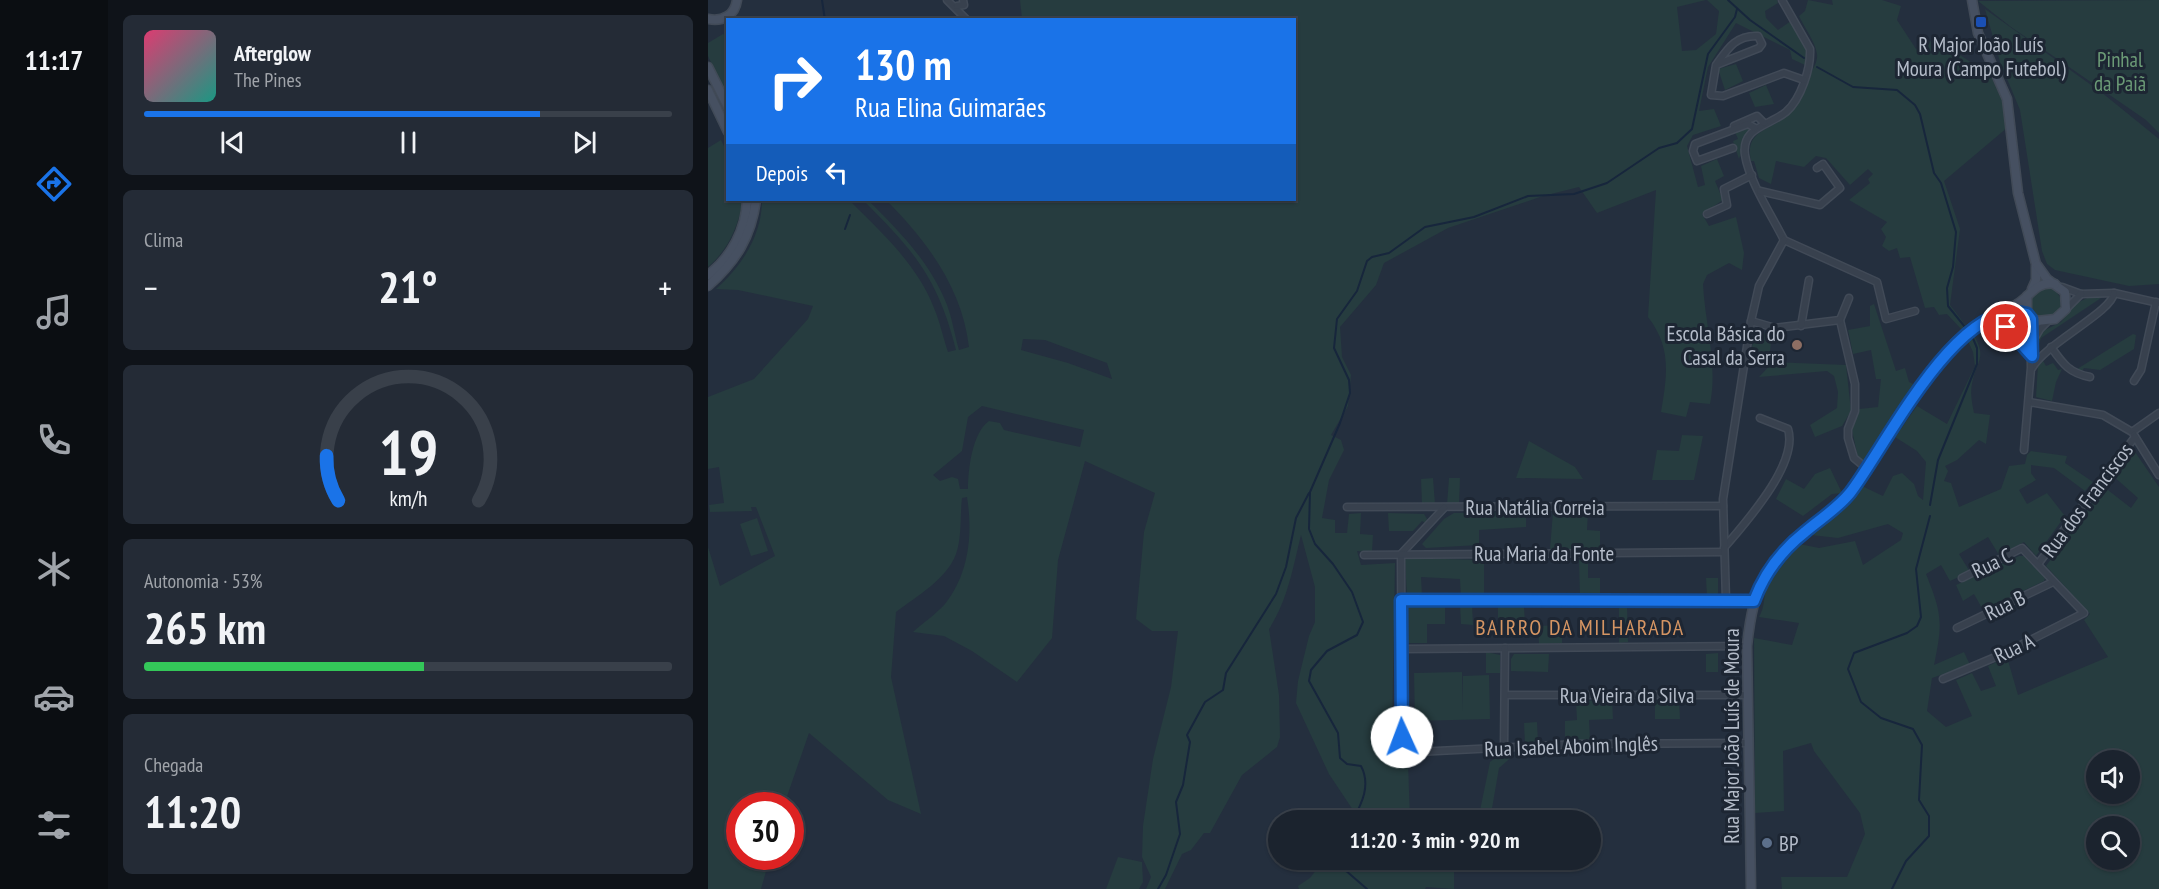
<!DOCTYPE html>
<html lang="pt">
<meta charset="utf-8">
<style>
:root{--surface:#1b232e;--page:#242b36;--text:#f1f3f6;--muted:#a0a4aa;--line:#39404a;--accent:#1a73e8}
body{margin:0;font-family:"PT Sans Narrow",sans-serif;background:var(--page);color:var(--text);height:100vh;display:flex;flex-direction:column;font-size:22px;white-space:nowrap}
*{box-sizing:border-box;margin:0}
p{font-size:20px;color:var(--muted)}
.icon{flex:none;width:33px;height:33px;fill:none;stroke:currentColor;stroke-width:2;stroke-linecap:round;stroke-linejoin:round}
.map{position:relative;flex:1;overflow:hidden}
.details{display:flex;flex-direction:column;gap:15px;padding:15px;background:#0f1319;width:600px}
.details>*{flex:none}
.guide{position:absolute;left:18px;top:18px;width:570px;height:183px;border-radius:0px;box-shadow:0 2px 4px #0004,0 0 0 2px var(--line);background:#1a73e8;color:#fff;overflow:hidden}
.buttons{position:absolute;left:1378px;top:750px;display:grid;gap:12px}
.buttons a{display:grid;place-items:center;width:54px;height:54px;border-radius:50%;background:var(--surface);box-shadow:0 2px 4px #0004,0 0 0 2px var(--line);font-size:30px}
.speed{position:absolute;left:18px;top:792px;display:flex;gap:12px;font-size:30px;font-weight:700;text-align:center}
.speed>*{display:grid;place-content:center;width:78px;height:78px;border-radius:50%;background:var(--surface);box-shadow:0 2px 4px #0004,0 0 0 2px var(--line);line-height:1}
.speed .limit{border:9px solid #d22;background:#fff;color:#111}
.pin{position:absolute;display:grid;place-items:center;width:51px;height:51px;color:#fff;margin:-26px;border:3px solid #fff;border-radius:50%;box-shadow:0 2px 6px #0007}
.me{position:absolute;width:66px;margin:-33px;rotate:358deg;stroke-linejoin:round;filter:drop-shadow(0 0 4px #0008)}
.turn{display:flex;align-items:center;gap:21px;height:126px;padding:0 30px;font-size:27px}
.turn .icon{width:78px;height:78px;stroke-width:2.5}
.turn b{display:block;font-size:42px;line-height:51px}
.then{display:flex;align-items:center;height:57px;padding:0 30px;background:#0003;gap:12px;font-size:22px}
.big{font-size:45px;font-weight:600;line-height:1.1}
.details .widget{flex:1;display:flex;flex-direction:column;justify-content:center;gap:9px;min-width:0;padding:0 21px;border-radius:9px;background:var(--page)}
.details .dial{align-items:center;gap:0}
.dial svg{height:156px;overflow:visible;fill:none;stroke:var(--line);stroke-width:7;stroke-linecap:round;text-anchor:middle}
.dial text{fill:var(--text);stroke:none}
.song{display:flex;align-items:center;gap:18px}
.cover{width:72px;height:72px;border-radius:9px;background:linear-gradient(135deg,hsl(340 70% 55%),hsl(170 70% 35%))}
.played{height:6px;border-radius:3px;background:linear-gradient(90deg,var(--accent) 75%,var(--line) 75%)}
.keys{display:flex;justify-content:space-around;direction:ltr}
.heat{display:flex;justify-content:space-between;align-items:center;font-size:33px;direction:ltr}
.charge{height:9px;border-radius:4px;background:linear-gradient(90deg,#34c759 53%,var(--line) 0)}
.trip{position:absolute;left:560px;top:810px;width:333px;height:60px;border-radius:30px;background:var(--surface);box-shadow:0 2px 4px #0004,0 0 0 2px var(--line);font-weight:600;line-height:60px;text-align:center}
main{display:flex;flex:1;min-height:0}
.tab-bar{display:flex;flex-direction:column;width:108px;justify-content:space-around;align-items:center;background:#0b0e12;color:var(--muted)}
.tab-bar .icon{width:42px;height:42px}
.tab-bar .current{color:var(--accent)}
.tab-bar b{font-size:27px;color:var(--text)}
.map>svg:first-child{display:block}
.green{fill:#263c3f;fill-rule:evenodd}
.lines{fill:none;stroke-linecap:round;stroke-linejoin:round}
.stream{stroke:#17263c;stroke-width:2}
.street-casing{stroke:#414a57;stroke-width:9}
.secondary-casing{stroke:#414a57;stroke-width:11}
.street{stroke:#38414e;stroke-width:6}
.secondary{stroke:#465061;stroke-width:8}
.route-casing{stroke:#114b97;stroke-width:15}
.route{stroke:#1a73e8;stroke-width:10}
.transit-dot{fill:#1a4fb4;stroke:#1d2633;stroke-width:2}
.education-dot{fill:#8d6e63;stroke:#1d2633;stroke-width:2}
.service-dot{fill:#5c6f8a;stroke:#1d2633;stroke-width:2}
.labels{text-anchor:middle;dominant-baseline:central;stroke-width:6;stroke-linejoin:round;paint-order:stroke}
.poi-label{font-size:21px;fill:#b4bcc9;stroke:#1d2633}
.park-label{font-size:21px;fill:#6b9a76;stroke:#1d2633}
.street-label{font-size:21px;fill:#b4bcc9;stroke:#1d2633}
.neighbourhood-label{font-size:22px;letter-spacing:1.5px;fill:#d59563;stroke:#1d2633}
</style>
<main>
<nav class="tab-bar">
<b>11:17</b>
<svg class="icon current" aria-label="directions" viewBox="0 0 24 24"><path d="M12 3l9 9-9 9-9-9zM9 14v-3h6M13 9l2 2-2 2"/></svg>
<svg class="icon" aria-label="music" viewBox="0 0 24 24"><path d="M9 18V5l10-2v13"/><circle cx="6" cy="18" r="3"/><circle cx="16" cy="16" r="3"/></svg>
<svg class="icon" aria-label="phone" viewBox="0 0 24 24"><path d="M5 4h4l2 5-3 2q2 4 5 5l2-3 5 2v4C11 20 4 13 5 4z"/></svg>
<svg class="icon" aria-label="climate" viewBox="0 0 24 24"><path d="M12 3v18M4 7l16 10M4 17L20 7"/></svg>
<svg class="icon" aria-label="car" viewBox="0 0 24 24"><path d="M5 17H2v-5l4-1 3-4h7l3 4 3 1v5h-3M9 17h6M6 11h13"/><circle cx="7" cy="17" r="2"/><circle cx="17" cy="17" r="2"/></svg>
<svg class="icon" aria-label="filters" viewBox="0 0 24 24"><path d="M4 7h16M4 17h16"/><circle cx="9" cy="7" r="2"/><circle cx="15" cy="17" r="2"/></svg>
</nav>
<section class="details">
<div class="widget">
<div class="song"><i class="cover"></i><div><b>Afterglow</b><p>The Pines</p></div></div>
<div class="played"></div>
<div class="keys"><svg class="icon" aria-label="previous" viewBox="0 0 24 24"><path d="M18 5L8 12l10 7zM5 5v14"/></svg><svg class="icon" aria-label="pause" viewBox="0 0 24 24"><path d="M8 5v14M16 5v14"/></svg><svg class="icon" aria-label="next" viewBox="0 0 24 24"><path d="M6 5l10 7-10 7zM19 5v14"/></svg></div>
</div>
<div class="widget"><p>Clima</p>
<div class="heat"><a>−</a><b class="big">21°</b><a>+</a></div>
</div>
<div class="widget dial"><svg viewBox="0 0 100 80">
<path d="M14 69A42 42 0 1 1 86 69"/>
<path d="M14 69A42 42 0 0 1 8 46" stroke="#1a73e8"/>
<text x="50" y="56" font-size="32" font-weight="700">19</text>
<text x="50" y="72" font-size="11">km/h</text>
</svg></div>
<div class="widget"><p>Autonomia · 53%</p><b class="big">265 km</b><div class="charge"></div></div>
<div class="widget"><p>Chegada</p><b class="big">11:20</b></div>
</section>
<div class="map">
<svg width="1451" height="889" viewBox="0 0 1451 889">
<rect width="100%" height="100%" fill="#242f3e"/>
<g class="green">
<path d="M 312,0 L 998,0 L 969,7 L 974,51 L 988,50 L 1008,34 L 1011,11 L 999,0 L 1069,0 L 1070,3 L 1057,11 L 1058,18 L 1070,30 L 1083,21 C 1092,36 1103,48 1097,65 L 1084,59 L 1082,50 L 1028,23 L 1000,67 L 991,111 L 1006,109 L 1013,126 L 985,135 L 979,146 L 990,187 L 997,185 L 993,166 L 1009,159 L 1016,176 L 1007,181 L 1015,200 L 994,214 L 1001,226 L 1028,217 L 1036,253 L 1034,270 L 1021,263 L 999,275 L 995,284 C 997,324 1010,365 1002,404 L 982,402 L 978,417 L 953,412 C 959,376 964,348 940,317 L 948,190 L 889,213 L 871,187 L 835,196 L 740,228 L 676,263 L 668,285 L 632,327 L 634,357 L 643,375 L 640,406 L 623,435 L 633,440 L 636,450 L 621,480 L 614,518 L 627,520 L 627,533 L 639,533 L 641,514 L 653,513 L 652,534 L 665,535 L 664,552 L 649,551 L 653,565 L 687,563 L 684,733 L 700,762 L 702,820 L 638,820 L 645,810 L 621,774 L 588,703 L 590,681 L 601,636 L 607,622 L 607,587 L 593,535 C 585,567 580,600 561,629 L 571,695 L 572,737 L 569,747 L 534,775 L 502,833 L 496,833 L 483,850 L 474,854 L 457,889 L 438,889 L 443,877 L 434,857 L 435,826 L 445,759 L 463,687 L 470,631 L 444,631 L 428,619 L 436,532 L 447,493 L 377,461 L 350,560 L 344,638 L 309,682 L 264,651 L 236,636 L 205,632 C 215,623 228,614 237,604 C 261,574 265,534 259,497 L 254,498 C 252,514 254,538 248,554 C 239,579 209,596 188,612 L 183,677 L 213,814 L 180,800 L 101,733 L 76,805 L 32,806 L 32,856 L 62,857 L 53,889 L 0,889 L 0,547 L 12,586 L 67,556 L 48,507 L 43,507 L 44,511 L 2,512 L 1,505 L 16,503 L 11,467 L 0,469 L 0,397 L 46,379 L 100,319 L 105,306 L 30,290 L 8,289 C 34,266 54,235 54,200 L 141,200 C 173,232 209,264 226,308 C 232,322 235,337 240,352 L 248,350 C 230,278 206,251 155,200 L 160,200 C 190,230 220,260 237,300 C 244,316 246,333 251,350 L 261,347 C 254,288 219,241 178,200 L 586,200 L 586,20 L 314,19 ZM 315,339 L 337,340 L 399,363 L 404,379 L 360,363 L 313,350 ZM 274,406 L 376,430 L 372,447 L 296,430 L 292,423 L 281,421 C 264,433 260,470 260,489 L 252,489 L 250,479 L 244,477 L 232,481 L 225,475 L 254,451 L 260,417 Z"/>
<path d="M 1100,0 L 1125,5 L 1124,0 L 1174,0 L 1193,6 L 1189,20 L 1208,49 L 1219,40 L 1243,49 L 1267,65 L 1277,63 L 1297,107 L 1300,127 L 1236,181 L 1252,229 L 1242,305 L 1259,327 L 1255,331 L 1239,314 L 1231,315 L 1226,307 L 1217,308 L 1202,257 L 1192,258 L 1189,248 L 1181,251 L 1174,246 L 1178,237 L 1173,229 L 1179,222 L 1141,200 L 1162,183 L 1160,179 L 1165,174 L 1160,169 L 1142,185 L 1118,158 L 1108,156 L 1096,167 L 1068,161 L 1063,184 L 1051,178 L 1046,161 L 1043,161 C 1036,129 1064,131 1079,115 C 1091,103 1096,90 1102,75 C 1105,68 1110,62 1109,54 C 1107,41 1096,27 1091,16 L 1097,11 Z"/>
<path d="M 1451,0 L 1451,133 L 1438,120 L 1303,27 L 1270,1 Z"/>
<path d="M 1277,9 L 1393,92 L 1451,139 L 1451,284 L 1421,286 L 1347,270 L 1339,264 L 1334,251 L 1312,110 L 1292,62 Z"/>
<path d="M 15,34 L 19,37 L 19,97 L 0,56 L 0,43 Z"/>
<path d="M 1028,64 L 1035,81 L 1017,90 L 1010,69 Z"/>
<path d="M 1058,85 L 1066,104 L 1047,107 L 1041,93 Z"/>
<path d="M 1041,128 L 1031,159 L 1025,141 L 1030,139 L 1027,132 Z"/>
<path d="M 13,140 L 19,152 L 20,200 L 34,200 L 35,202 C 29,228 21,249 0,267 L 0,148 Z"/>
<circle cx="1338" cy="303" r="15"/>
<path d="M 1381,297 L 1393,298 L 1333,338 L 1331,344 L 1329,341 L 1335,331 L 1353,322 L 1367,304 Z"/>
<path d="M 1166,304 L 1188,371 L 1197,368 L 1201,382 L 1209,386 L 1159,458 L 1155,461 L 1150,458 L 1144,430 L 1151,409 L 1170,407 L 1173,379 L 1168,379 L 1163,350 L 1145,354 L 1140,330 L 1162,326 L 1162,306 Z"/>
<path d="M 1304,318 L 1316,321 L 1317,341 L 1298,320 Z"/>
<path d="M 1046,331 L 1064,335 L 1061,359 L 1043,357 Z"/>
<path d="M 1265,334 C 1280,358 1268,361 1264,384 C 1262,393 1264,403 1266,413 L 1282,415 L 1278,444 L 1271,440 L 1249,460 L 1237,466 L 1240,471 L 1236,481 L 1243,483 L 1251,507 L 1293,489 L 1301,466 L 1317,464 L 1319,455 L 1323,451 L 1359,456 L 1357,463 L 1385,482 L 1377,491 L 1346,468 L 1323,465 L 1323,473 L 1328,480 L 1311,490 L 1319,504 L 1339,493 L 1357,516 L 1328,556 L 1316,542 L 1291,555 L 1280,537 L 1251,554 L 1262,572 L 1242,581 L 1233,565 L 1218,574 C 1234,614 1235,622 1226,665 L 1256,652 L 1262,665 L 1224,678 L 1219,711 L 1238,727 L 1264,716 L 1248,680 L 1264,673 L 1273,691 L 1288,686 L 1280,666 L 1299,657 L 1310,695 L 1400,657 L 1376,620 L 1382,614 L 1338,566 L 1396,487 L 1423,508 L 1430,498 L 1404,475 L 1421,454 L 1427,452 L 1451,487 L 1451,889 L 1074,889 L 1073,877 L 1139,877 L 1157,834 L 1152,813 L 1106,751 L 1103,743 L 1075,751 L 1076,811 L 1047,813 L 1046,638 L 1084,645 L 1091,623 L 1051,617 C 1057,606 1055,601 1058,590 C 1061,572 1080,557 1091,544 L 1111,548 L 1147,541 L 1155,565 L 1193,540 L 1195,533 L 1180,524 L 1130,538 L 1103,535 L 1132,512 L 1154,486 L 1175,496 L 1185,476 L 1194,473 L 1206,484 L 1210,496 L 1215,500 L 1218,462 L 1209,451 L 1187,437 L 1209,406 L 1239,424 L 1267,366 L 1265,352 L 1259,339 ZM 1389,760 L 1422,760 L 1422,794 L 1389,794 ZM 1389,826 L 1422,826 L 1422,860 L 1389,860 Z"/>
<path d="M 1425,334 L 1428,335 L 1426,349 L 1392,370 L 1376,368 L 1373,373 L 1366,371 Z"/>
<path d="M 1334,359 L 1338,366 L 1345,363 L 1350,370 L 1354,369 L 1348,382 L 1344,401 L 1328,397 L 1330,365 Z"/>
<path d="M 1065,362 L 1138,365 L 1143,411 L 1134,426 L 1107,437 L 1102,425 L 1129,408 L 1130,392 L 1126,376 L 1119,371 L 1051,377 Z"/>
<path d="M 974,435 L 995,436 L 986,480 L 944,480 L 949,450 L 971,451 Z"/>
<path d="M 821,441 L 867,467 L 875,479 L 808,478 Z"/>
<path d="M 1122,468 L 1134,493 L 1124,494 L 1095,516 L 1068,499 L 1078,479 L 1096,489 L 1107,474 Z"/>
<path d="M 725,478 L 727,504 L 714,504 L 713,479 Z"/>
<path d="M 741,478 L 752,478 L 751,505 L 739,505 Z"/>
<path d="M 880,511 L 879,530 L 892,531 L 892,549 L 842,549 L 845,512 Z"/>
<path d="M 818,512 L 818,527 L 771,530 L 771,545 L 718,548 L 714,544 L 736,519 L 746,513 Z"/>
<path d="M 680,513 L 716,514 L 719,519 L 718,523 L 714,521 L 705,531 L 681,531 Z"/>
<path d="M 49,518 L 60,551 L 43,556 L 32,524 Z"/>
<path d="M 1311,556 L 1316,556 L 1337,578 L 1336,581 L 1275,610 L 1266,594 L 1255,601 L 1248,585 Z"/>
<path d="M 700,558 L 776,560 L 776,598 L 753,597 L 752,579 L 713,577 L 714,596 L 699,596 L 697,560 Z"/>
<path d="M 880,558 L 880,578 L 892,578 L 892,597 L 872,597 L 871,560 Z"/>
<path d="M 998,578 L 1010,578 L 1010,595 L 999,597 Z"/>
<path d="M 752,604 L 764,604 L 765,625 L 753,624 Z"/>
<path d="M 737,605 L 737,624 L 719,624 L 719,643 L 700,643 L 697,639 L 697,607 Z"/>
<path d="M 790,605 L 816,607 L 817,624 L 790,624 Z"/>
<path d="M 919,606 L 920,642 L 911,643 L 911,607 Z"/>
<path d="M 854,625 L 854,643 L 831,644 L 830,626 Z"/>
<path d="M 778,652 L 792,655 L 792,673 L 778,673 Z"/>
<path d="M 1010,653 L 1010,672 L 998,672 L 998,654 Z"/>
<path d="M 806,654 L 841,654 L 840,672 L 803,671 L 803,659 Z"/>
<path d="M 754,672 L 755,712 L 755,676 L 781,675 L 782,719 L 707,721 L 706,673 Z"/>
<path d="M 904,700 L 905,719 L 881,720 L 882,740 L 857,741 L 857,721 L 869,720 L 868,701 Z"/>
<path d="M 947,701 L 971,701 L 972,719 L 947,719 Z"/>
<path d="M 829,722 L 830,743 L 817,744 L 816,723 Z"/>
<path d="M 792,754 L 807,754 L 791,768 L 782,820 L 770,820 L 782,762 Z"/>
<path d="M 410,857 L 434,862 L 435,882 L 431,889 L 398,889 Z"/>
<path d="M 616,860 L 746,860 L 746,889 L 718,887 L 717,889 L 591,889 L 590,886 L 602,878 Z"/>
</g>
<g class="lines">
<g class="stream">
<path d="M 114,0 L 117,20"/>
<path d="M 1020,0 L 1042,20 L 1096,58"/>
<path d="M 1109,67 L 1145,87 L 1189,90 L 1207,105 L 1212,114 L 1226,173 L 1233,183 L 1248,232 L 1245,267 L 1239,288 L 1240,306 L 1257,327"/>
<path d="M 137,229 L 142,215"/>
<path d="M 1222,505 L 1230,460 L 1269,364 L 1269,348 L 1264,336"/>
<path d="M 645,820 C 654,803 663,785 653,766 L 639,764 L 632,758 L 630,733 L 601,681 L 603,670 L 619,651 L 649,635 L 655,622 L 644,592 L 625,564 L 607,544 L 601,529 L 602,492 L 632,423 L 642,393 L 641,380 L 626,348 L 629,319 L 649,291 L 659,261 L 664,257 L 681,253 L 717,227 L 766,217 L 820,196 L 866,194 L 899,183 L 951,148 L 969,143 L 984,129 L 1000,54 L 1027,17 L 1029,9"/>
<path d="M 630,860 L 629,863 L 659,889"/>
<path d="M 450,889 L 458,875 L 472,834 L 468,802 L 475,785 L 482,742 L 479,735 L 497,702 L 515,690 L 518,673 L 568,594 L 578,567 L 588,518 L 601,493"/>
<path d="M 1184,889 L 1198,861 L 1221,836 L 1221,816 L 1211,800 L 1214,745 L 1205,729 L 1173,718 L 1153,702 L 1140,669 L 1146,653 L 1199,633 L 1209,626 L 1213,617 L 1208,569 L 1222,516"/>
</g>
<defs>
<g id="street">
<path d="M 239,0 L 259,20"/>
<path d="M 1074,0 L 1102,49 C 1103,68 1093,99 1078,112 C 1061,126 1033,127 1037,155 C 1041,181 1064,216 1076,240"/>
<path d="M 249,6 L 256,5 L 255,0"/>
<path d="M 1008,65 C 1020,48 1028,35 1050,36 L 1054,44 L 1051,48 L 1008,65 L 1003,95 L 1015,96 L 1076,73 L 1096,80"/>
<path d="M 1026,126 L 1049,116 L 1056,123"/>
<path d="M 1025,148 L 989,161 L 985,151 L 987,144 L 1040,124 L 1047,128"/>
<path d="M 1052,191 L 1112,205 L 1132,188 L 1115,164 L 1109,168"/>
<path d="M 999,214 L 1019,205 L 1016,189 L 1044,175"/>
<path d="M 1076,240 L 1169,282 L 1178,319 L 1207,311"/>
<path d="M 1354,287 L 1373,294 L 1406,293 L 1451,303"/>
<path d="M 1141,298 L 1132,320 L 1147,384 L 1147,411 L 1140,429 L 1140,438 L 1146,458 L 1158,468"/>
<path d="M 1358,309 L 1373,294"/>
<path d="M 1043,321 L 1067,328 L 1132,320"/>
<path d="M 1093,326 L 1101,280"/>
<path d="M 1298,327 L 1323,356"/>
<path d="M 1325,341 L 1332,329 L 1340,321"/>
<path d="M 1343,347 C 1355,364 1361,373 1382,377"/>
<path d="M 1324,368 C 1338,343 1404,312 1406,293"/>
<path d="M 1426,381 L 1433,370 L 1448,302"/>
<path d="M 1321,402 L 1395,415 L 1424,432 L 1451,413"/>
<path d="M 1426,435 L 1451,475"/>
<path d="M 1316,450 L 1323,368 L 1322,317"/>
<path d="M 639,507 L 1015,506"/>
<path d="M 736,508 L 693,554 L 694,735 L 702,750 L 709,752 L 871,744 L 1040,743"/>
<path d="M 1016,548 C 1037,523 1091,464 1080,429 L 1052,418"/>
<path d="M 656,555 L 1016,552"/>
<path d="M 1330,564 L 1427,437"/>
<path d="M 693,600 L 1046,601"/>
<path d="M 1018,600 L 1015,499 L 1043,321 L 1051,286 L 1076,240"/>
<path d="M 1249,628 L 1345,582"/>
<path d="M 693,649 L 1039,646"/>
<path d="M 1235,679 L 1297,653 L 1376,613 L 1314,548 L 1254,578"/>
<path d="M 799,695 L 1040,695"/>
<path d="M 796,748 L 797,648"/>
</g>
<g id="secondary">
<path d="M 1264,0 L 1270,33 L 1299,99 L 1310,193 L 1328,264 L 1328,280 L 1324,289"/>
<path d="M 0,19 C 15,22 27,15 29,0"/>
<path d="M 0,67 L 20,107"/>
<path d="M 0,90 L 20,132"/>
<path d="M 0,275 C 24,257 38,229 39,200"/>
<path d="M 0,286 C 28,261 43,237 48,200"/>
<path d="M 1319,296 L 1319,314 L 1329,321 L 1347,319 L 1358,309 L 1357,292 L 1339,279 L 1329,265"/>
<path d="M 1043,889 L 1039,646 C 1042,618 1046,592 1062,568 C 1084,538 1119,522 1142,493 C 1182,442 1208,377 1257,333 C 1272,320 1292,315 1309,304 C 1323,296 1327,281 1347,284"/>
</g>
</defs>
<use href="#street" class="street-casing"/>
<use href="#secondary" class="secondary-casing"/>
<use href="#street" class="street"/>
<use href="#secondary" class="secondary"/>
</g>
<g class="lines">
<defs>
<path id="route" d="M 694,737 L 693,600 L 1046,601 C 1056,574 1074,550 1097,532 C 1112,519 1129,509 1142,493 C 1177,448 1251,294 1319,314 L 1323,319 L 1324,356 L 1298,327"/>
</defs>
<use href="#route" class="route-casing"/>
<use href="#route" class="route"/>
</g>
<rect class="transit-dot" x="1267" y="16" width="12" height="12" rx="3"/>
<circle class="education-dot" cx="1089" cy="345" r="6"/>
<circle class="service-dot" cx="1059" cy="843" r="6"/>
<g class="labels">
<g class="poi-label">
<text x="1273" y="44">R Major João Luís<tspan x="1273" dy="24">Moura (Campo Futebol)</tspan></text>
<text x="1077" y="333" text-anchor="end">Escola Básica do<tspan x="1077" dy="24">Casal da Serra</tspan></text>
<text x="1071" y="843" text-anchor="start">BP</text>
</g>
<g class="park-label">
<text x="1412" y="59">Pinhal<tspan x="1412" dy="24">da Paiã</tspan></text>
</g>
<g class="street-label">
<text transform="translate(1379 500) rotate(-53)">Rua dos Franciscos</text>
<text x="827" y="507">Rua Natália Correia</text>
<text x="836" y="553">Rua Maria da Fonte</text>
<text transform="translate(1284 563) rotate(-26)">Rua C</text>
<text transform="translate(1297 605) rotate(-26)">Rua B</text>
<text transform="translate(1306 648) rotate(-25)">Rua A</text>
<text x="919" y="695">Rua Vieira da Silva</text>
<text transform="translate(1023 736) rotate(-90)">Rua Major João Luís de Moura</text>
<text transform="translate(863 746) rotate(-2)">Rua Isabel Aboim Inglês</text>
</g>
<g class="neighbourhood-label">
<text x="872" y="627">BAIRRO DA MILHARADA</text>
</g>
</g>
</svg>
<div class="buttons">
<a><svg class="icon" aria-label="sound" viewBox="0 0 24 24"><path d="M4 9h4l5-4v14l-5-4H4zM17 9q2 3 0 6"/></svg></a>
<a><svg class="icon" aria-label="search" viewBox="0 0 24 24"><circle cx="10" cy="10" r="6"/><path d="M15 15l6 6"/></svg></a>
</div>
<div class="speed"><div class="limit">30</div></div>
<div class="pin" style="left:1298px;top:327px;background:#d93025"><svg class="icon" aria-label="arrive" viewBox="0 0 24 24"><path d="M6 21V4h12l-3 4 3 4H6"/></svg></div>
<svg class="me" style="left:694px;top:737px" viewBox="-20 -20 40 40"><circle r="19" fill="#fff"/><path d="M0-13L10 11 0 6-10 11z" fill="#1a73e8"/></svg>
<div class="trip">11:20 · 3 min · 920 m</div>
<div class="guide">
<div class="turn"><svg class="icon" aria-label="right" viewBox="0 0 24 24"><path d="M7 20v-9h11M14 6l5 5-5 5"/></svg><div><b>130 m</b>Rua Elina Guimarães</div></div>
<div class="then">Depois<svg class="icon" aria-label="left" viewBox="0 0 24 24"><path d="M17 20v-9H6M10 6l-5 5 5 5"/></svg></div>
</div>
</div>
</main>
